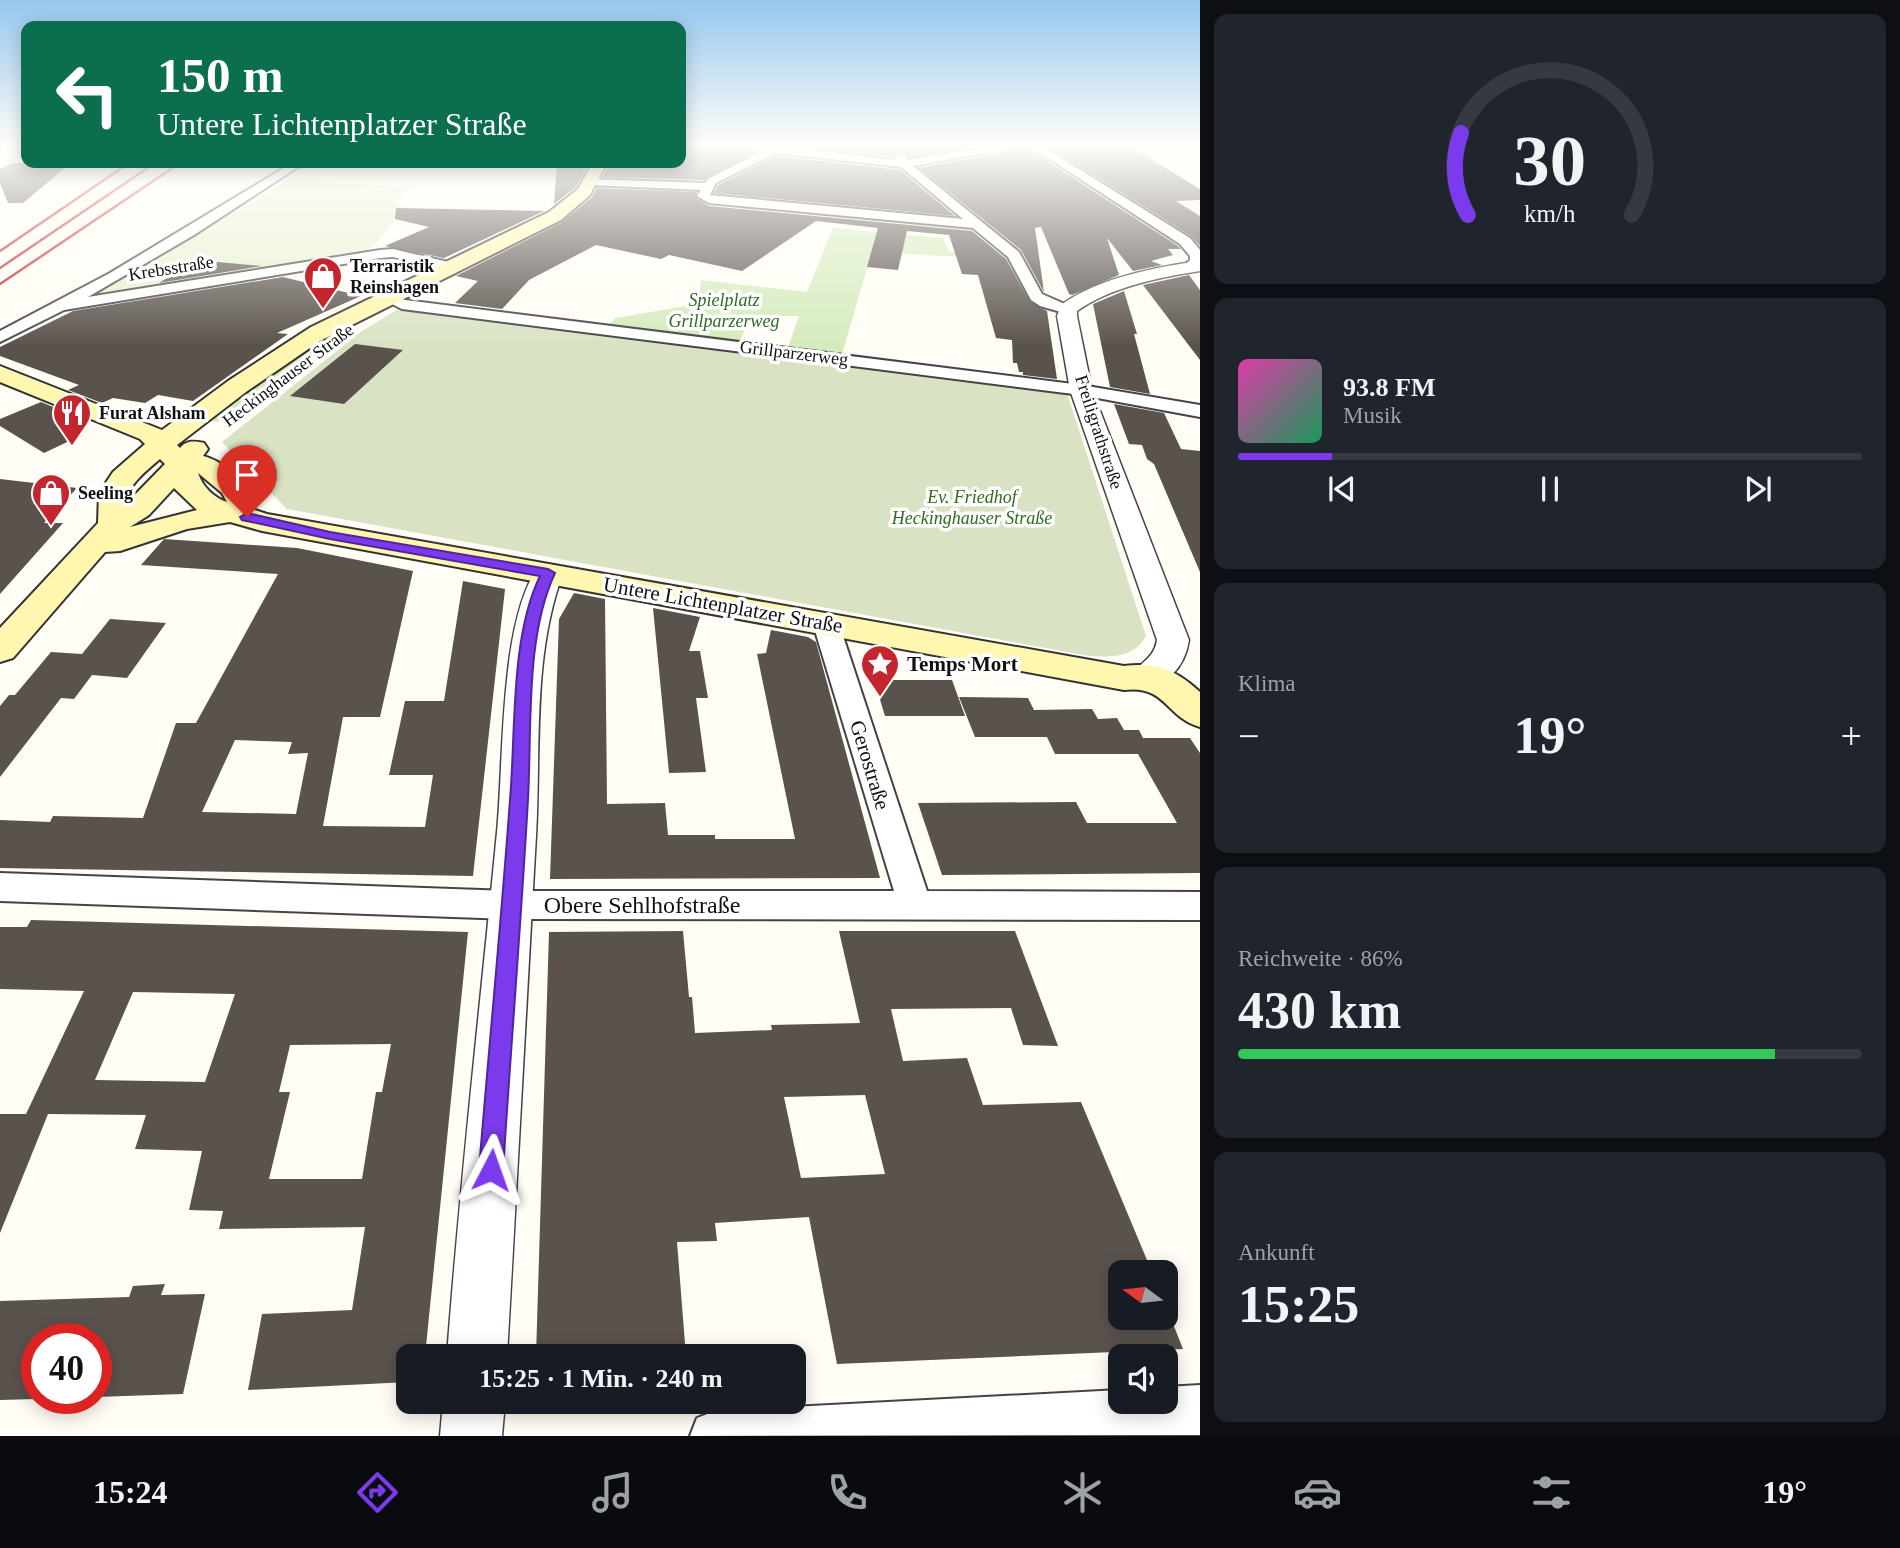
<!DOCTYPE html>
<html lang="de">
<meta charset="utf-8">
<style>
:root{--surface:#171b24;--page:#20242c;--text:#f1f3f6;--muted:#9ea1a6;--line:#363941;--accent:#7c3aed}
body{margin:0;font-family:"Times New Roman",serif;background:var(--page);color:var(--text);height:100vh;display:flex;flex-direction:column;font-size:26px;white-space:nowrap}
*{box-sizing:border-box;margin:0}
p{font-size:23px;color:var(--muted)}
.icon{flex:none;width:38px;height:38px;fill:none;stroke:currentColor;stroke-width:2;stroke-linecap:round;stroke-linejoin:round}
.map{position:relative;flex:1;overflow:hidden}
.side{display:flex;flex-direction:column;gap:14px;padding:14px;background:#0d0f14;width:700px}
.side>*{flex:none}
.guide{position:absolute;left:21px;top:21px;width:665px;height:147px;border-radius:14px;box-shadow:0 4px 18px #0003;background:#0b6e4f;color:#fff;overflow:hidden}
.needle{width:46px;rotate:285deg}
.tools{position:absolute;left:1108px;top:1260px;display:grid;gap:14px}
.tools a{display:grid;place-items:center;width:70px;height:70px;border-radius:14px;background:var(--surface);box-shadow:0 4px 18px #0003;font-size:35px}
.speed{position:absolute;left:21px;top:1323px;display:flex;gap:14px;font-size:35px;font-weight:700;text-align:center}
.speed>*{display:grid;place-content:center;width:91px;height:91px;border-radius:50%;background:var(--surface);box-shadow:0 4px 18px #0003;line-height:1}
.speed .limit{border:10px solid #d22;background:#fff;color:#111}
.pin{position:absolute;display:grid;place-items:center;width:60px;height:60px;color:#fff;margin:-72px -30px;border-radius:50% 50% 50% 0;rotate:-45deg;box-shadow:0 0 7px #0007}
.pin .icon{rotate:45deg}
.me{position:absolute;width:77px;margin:-38px;rotate:4deg;stroke-linejoin:round;filter:drop-shadow(0 0 5px #0008)}
.turn{display:flex;align-items:center;gap:24px;height:147px;padding:0 21px;font-size:32px}
.turn .icon{width:91px;height:91px;stroke-width:2.5}
.turn b{display:block;font-size:49px;line-height:60px}
.big{font-size:52px;font-weight:700;line-height:1.1}
.side .widget{flex:1;display:flex;flex-direction:column;justify-content:center;gap:10px;min-width:0;padding:0 24px;border-radius:14px;background:var(--page)}
.side .dial{align-items:center;gap:0}
.dial svg{height:182px;overflow:visible;fill:none;stroke:var(--line);stroke-width:7;stroke-linecap:round;text-anchor:middle}
.dial text{fill:var(--text);stroke:none}
.song{display:flex;align-items:center;gap:21px}
.cover{width:84px;height:84px;border-radius:10px;background:linear-gradient(135deg,hsl(320 70% 55%),hsl(150 70% 35%))}
.played{height:7px;border-radius:4px;background:linear-gradient(90deg,var(--accent) 15%,var(--line) 15%)}
.keys{display:flex;justify-content:space-around;direction:ltr}
.heat{display:flex;justify-content:space-between;align-items:center;font-size:38px;direction:ltr}
.charge{height:10px;border-radius:5px;background:linear-gradient(90deg,#34c759 86%,var(--line) 0)}
.trip{position:absolute;left:396px;top:1344px;width:410px;height:70px;border-radius:14px;background:var(--surface);box-shadow:0 4px 18px #0003;font-weight:700;line-height:70px;text-align:center}
.menu{display:flex;height:112px;justify-content:space-around;align-items:center;background:#090b0e;color:var(--muted)}
.menu .icon{width:49px;height:49px}
.menu .current{color:var(--accent)}
.menu b{font-size:32px;color:var(--text)}
main{display:flex;flex:1;min-height:0}
.map>svg:first-child{display:block}
.green{fill:#d5ebbd}
.cemetery{fill:#d9e3c4}
.pitch{fill:#e6f2cf}
.building{fill:#5a524d;fill-rule:evenodd}
.lines{fill:none;stroke-linecap:round;stroke-linejoin:round}
.minor-casing{stroke:#444;stroke-width:4}
.tertiary-casing{stroke:#444;stroke-width:3}
.secondary-casing{stroke:#333;stroke-width:4}
.minor{fill:#fff;fill-rule:evenodd}
.tertiary{fill:#fff;fill-rule:evenodd}
.secondary{fill:#fff6b0;fill-rule:evenodd}
.rail{stroke:#c4262e;stroke-width:2.5}
.route{fill:#7c3aed;stroke:#51269a;stroke-width:2}
.labels{text-anchor:middle;dominant-baseline:central;stroke-width:7;stroke-linejoin:round;paint-order:stroke}
.far-poi-label{font-size:18px;font-weight:bold;fill:#111;stroke:#fff;text-anchor:start}
.far-street-label{font-size:18px;fill:#111;stroke:#fff}
.far-park-label{font-size:18px;font-style:italic;fill:#2f6b1f;stroke:#fff}
.street-label{font-size:21px;fill:#111;stroke:#fff}
.poi-label{font-size:21px;font-weight:bold;fill:#111;stroke:#fff;text-anchor:start}
.near-street-label{font-size:24px;fill:#111;stroke:#fff}
</style>
<main>
<div class="map">
<svg width="1200" height="1436" viewBox="0 0 1200 1436">
<rect width="100%" height="100%" fill="#fffdf5"/>
<g class="green">
<path d="M 833,228 L 943,238 L 949,252 L 998,253 L 1003,259 L 872,252 L 842,354 L 788,348 L 799,316 L 752,316 L 739,342 L 609,325 L 615,318 L 698,304 L 701,280 L 807,292 Z"/>
<path d="M 328,333 L 334,334 L 217,422 L 210,420 Z"/>
</g>
<path class="cemetery" d="M 400,308 L 1067,393 L 1146,636 C 1134,658 1111,657 1089,656 L 287,509 L 222,442 L 362,331 Z"/>
<path class="pitch" d="M 290,179 L 410,188 L 393,204 L 406,206 L 368,252 L 98,295 L 98,292 Z"/>
<g class="building">
<path d="M 687,145 L 728,145 L 754,152 L 704,180 L 603,177 L 610,163 L 681,163 L 681,149 Z"/>
<path d="M 791,145 L 985,145 L 910,157 L 901,151 L 892,157 Z"/>
<path d="M 1045,145 L 1128,145 L 1200,189 L 1200,200 L 1176,201 L 1200,216 L 1200,246 L 1191,236 Z"/>
<path d="M 1027,148 L 1178,246 L 1181,249 L 1168,249 L 1173,255 L 1151,261 L 1162,265 L 1133,271 L 1107,238 L 1119,275 L 1072,295 L 1069,294 L 1041,227 L 1035,228 L 1044,292 L 1021,250 L 919,168 Z"/>
<path d="M 775,156 L 900,170 L 955,216 L 714,193 L 718,185 Z"/>
<path d="M 12,163 L 71,163 L 23,203 L 8,203 L 0,183 L 0,169 Z"/>
<path d="M 557,163 L 590,163 L 576,187 L 554,204 Z"/>
<path d="M 597,188 L 696,192 L 696,198 L 709,206 L 972,231 L 1006,259 L 1030,302 L 1047,311 L 1057,379 L 1023,375 L 1023,372 L 1019,372 L 1017,363 L 1013,363 L 1012,340 L 996,338 L 978,275 L 962,274 L 949,235 L 907,231 L 898,270 L 867,267 L 878,228 L 816,221 L 742,271 L 669,255 L 661,259 L 596,245 L 529,280 L 502,309 L 455,303 L 478,281 L 456,276 L 562,222 L 592,197 Z"/>
<path d="M 396,208 L 544,211 L 444,258 L 385,246 L 429,227 L 395,219 Z"/>
<path d="M 196,260 L 262,266 L 159,283 Z"/>
<path d="M 1189,275 L 1200,290 L 1200,360 L 1143,285 Z"/>
<path d="M 283,277 L 361,296 L 277,333 L 288,334 L 193,401 L 158,395 L 145,403 L 113,398 L 102,403 L 68,390 L 79,385 L 0,356 L 0,347 L 73,311 Z"/>
<path d="M 1124,291 L 1137,334 L 1134,334 L 1150,394 L 1110,387 L 1093,304 Z"/>
<path d="M 355,344 L 403,350 L 344,404 L 290,396 Z"/>
<path d="M 41,402 L 75,416 L 56,424 L 82,435 L 44,453 L 0,426 L 0,419 Z"/>
<path d="M 1114,404 L 1164,413 L 1181,449 L 1200,451 L 1200,572 L 1154,464 L 1147,459 L 1142,445 L 1129,444 Z"/>
<path d="M 0,479 L 77,488 L 44,523 L 63,523 L 0,594 Z"/>
<path d="M 164,539 L 297,548 L 413,571 L 380,717 L 343,717 L 323,826 L 425,827 L 433,775 L 389,775 L 405,701 L 444,701 L 463,581 L 505,589 L 473,876 L 0,868 L 0,820 L 50,822 L 53,816 L 143,818 L 176,723 L 196,723 L 278,574 L 141,565 ZM 235,740 L 292,742 L 288,754 L 308,753 L 296,814 L 202,812 Z"/>
<path d="M 574,593 L 605,599 L 607,804 L 665,803 L 668,835 L 715,835 L 715,839 L 795,839 L 757,654 L 766,653 L 771,630 L 808,637 L 816,642 L 880,878 L 550,879 L 559,619 Z"/>
<path d="M 653,608 L 700,617 L 689,651 L 700,651 L 708,698 L 696,698 L 706,772 L 669,773 Z"/>
<path d="M 110,619 L 166,623 L 127,678 L 92,675 L 74,699 L 61,698 L 0,777 L 0,706 L 9,695 L 15,695 L 51,652 L 82,654 Z"/>
<path d="M 874,680 L 952,680 L 965,716 L 885,716 Z"/>
<path d="M 959,697 L 1028,698 L 1034,710 L 1092,709 L 1098,719 L 1117,718 L 1124,730 L 1139,730 L 1143,738 L 1190,738 L 1200,753 L 1200,873 L 942,875 L 918,803 L 1076,802 L 1087,823 L 1177,823 L 1138,754 L 1055,754 L 1047,737 L 975,737 Z"/>
<path d="M 31,920 L 468,932 L 425,1356 L 408,1356 L 408,1382 L 248,1390 L 262,1314 L 352,1310 L 365,1227 L 219,1229 L 223,1211 L 189,1210 L 202,1151 L 135,1149 L 146,1115 L 48,1114 L 0,1233 L 0,1114 L 26,1114 L 84,991 L 0,989 L 0,927 L 27,927 ZM 133,992 L 235,994 L 205,1082 L 95,1080 ZM 391,1044 L 382,1092 L 376,1092 L 362,1179 L 269,1179 L 290,1092 L 279,1092 L 290,1045 Z"/>
<path d="M 683,931 L 689,997 L 692,997 L 695,1033 L 772,1030 L 771,1025 L 860,1023 L 839,931 L 1015,931 L 1058,1046 L 1023,1045 L 1011,1008 L 891,1009 L 903,1061 L 967,1058 L 983,1105 L 1081,1102 L 1152,1272 L 1120,1272 L 1120,1318 L 1166,1318 L 1166,1306 L 1183,1349 L 837,1364 L 809,1217 L 715,1223 L 717,1241 L 677,1242 L 686,1356 L 536,1356 L 549,932 ZM 865,1095 L 885,1174 L 801,1178 L 784,1097 Z"/>
<path d="M 165,1284 L 161,1295 L 205,1294 L 183,1394 L 96,1397 L 96,1339 L 37,1339 L 37,1399 L 0,1400 L 0,1301 L 129,1297 L 133,1286 Z"/>
</g>
<g class="lines">
<defs>
<g id="minor">
<path d="M 731,145 L 787,145 L 785,147 L 895,160 L 895,156 L 902,153 L 907,156 L 907,160 L 1002,145 L 1027,145 L 913,166 L 1019,252 L 1042,294 L 1076,309 L 1068,314 L 1040,306 L 1031,300 L 1008,257 L 973,228 L 709,203 L 697,196 L 701,190 L 590,185 L 584,182 L 590,179 L 705,183 L 708,179 L 762,151 ZM 775,153 L 901,167 L 963,219 L 710,195 L 716,183 Z"/>
<path d="M 1028,145 L 1040,145 L 1190,238 L 1200,250 L 1200,266 L 1195,270 L 1185,270 L 1183,267 L 1190,260 L 1190,256 L 1180,244 Z"/>
<path d="M 292,163 L 304,163 L 194,235 L 88,297 L 380,250 L 393,249 L 457,264 L 459,267 L 452,271 L 393,257 L 380,258 L 64,310 L 0,342 L 0,331 L 110,273 Z"/>
<path d="M 388,293 L 405,300 L 1081,385 L 1200,405 L 1200,417 L 1081,395 L 402,309 L 380,298 Z"/>
<path d="M 826,616 L 835,618 L 839,624 L 927,891 L 1200,892 L 1200,920 L 511,919 L 0,901 L 0,873 L 511,891 L 894,891 L 813,624 L 817,618 Z"/>
<path d="M 1200,1385 L 1200,1435 L 690,1436 L 697,1418 L 715,1411 L 1120,1390 L 1120,1402 L 1166,1402 L 1166,1387 Z"/>
</g>
<g id="tertiary">
<path d="M 1200,261 L 1200,271 C 1161,277 1110,287 1077,311 L 1077,316 L 1092,390 L 1189,640 C 1185,667 1165,691 1137,683 L 1132,675 C 1141,661 1154,659 1157,640 L 1070,390 L 1057,316 L 1061,305 C 1098,278 1155,267 1200,261 Z"/>
<path d="M 548,564 L 558,567 L 563,573 C 532,657 541,748 536,836 C 526,1009 517,1183 507,1356 L 447,1356 C 460,1182 480,1007 497,832 C 504,762 499,623 538,567 Z"/>
<path d="M 443,1402 L 505,1402 L 502,1436 L 440,1436 Z"/>
</g>
<path id="secondary" d="M 593,163 L 607,163 L 590,195 L 561,220 L 320,341 L 246,392 L 177,445 L 180,448 C 187,440 194,441 204,443 L 208,449 L 203,456 C 224,461 245,482 258,500 L 252,509 L 267,514 L 1124,666 C 1157,662 1175,669 1200,692 L 1200,727 C 1165,717 1167,685 1124,690 L 262,531 L 230,522 L 187,529 L 120,551 L 105,552 L 13,658 L 0,662 L 0,628 L 98,523 L 99,493 L 113,472 L 145,444 L 140,439 L 0,382 L 0,366 L 162,430 L 228,381 L 311,327 L 549,212 L 578,189 ZM 160,459 L 165,464 L 126,504 C 127,485 146,471 160,459 ZM 198,473 L 222,493 L 227,502 C 214,498 202,486 198,473 ZM 174,488 L 197,510 L 130,527 L 149,515 Z"/>
</defs>
<use href="#minor" class="minor-casing"/>
<use href="#tertiary" class="tertiary-casing"/>
<use href="#secondary" class="secondary-casing"/>
<use href="#minor" class="minor"/>
<use href="#tertiary" class="tertiary"/>
<use href="#secondary" class="secondary"/>
<g class="rail">
<path d="M 0,251 L 129,163"/>
<path d="M 0,268 L 155,163"/>
<path d="M 0,284 L 180,163"/>
</g>
</g>
<linearGradient id="sky" x2="0" y2="1"><stop stop-color="#95c6ee"/><stop offset="0.42" stop-color="#fffefa"/><stop offset="1" stop-color="#fffefa" stop-opacity="0"/></linearGradient>
<rect width="1200" height="346" fill="url(#sky)"/>
<path class="route" d="M 247,513 L 330,532 L 548,569 L 555,573 C 525,637 532,728 528,799 C 521,923 511,1046 503,1170 L 499,1179 L 491,1182 L 482,1179 L 479,1170 C 489,1047 501,924 510,800 C 516,731 510,638 540,576 L 330,539 L 242,520 L 240,517 Z"/>
<defs>
<symbol id="shop-pin" viewBox="-11 -11 22 30"><path d="M0 17L-7.5 6A9.5 9.5 0 1 1 7.5 6Z" fill="#c4262e" stroke="#fff"/><path d="M-5-2.5h2.3a2.7 3.5 0 0 1 5.4 0H5L5.5 6h-11ZM-1.5-2.5h3a1.5 2.3 0 0 0-3 0Z" fill="#fff"/></symbol>
<symbol id="restaurant-pin" viewBox="-11 -11 22 30"><path d="M0 17L-7.5 6A9.5 9.5 0 1 1 7.5 6Z" fill="#c4262e" stroke="#fff"/><path d="M-5-6h1v4h1v-4h1v4h1v-4h1v5L-1.5 .5V6h-2V.5L-5-1ZM5-6V6H3V1.5H1.5Q1.5-4 5-6Z" fill="#fff"/></symbol>
<symbol id="sight-pin" viewBox="-11 -11 22 30"><path d="M0 17L-7.5 6A9.5 9.5 0 1 1 7.5 6Z" fill="#c4262e" stroke="#fff"/><path d="M0-6L1.8-2.2L6-1.7L2.9 1.2L3.7 5.4L0 3.3L-3.7 5.4L-2.9 1.2L-6-1.7L-1.8-2.2Z" fill="#fff"/></symbol>
</defs>
<g fill-rule="evenodd">
<use href="#shop-pin" x="301" y="254" width="44" height="60"/>
<use href="#restaurant-pin" x="50" y="391" width="44" height="60"/>
<use href="#shop-pin" x="29" y="471" width="44" height="60"/>
<use href="#sight-pin" x="858" y="642" width="44" height="60"/>
</g>
<g class="labels">
<g class="far-poi-label">
<text x="350" y="266">Terraristik<tspan x="350" dy="21">Reinshagen</tspan></text>
<text x="99" y="413">Furat Alsham</text>
<text x="78" y="493">Seeling</text>
</g>
<g class="far-street-label">
<text transform="translate(171 268) rotate(-9)">Krebsstraße</text>
<text transform="translate(794 353) rotate(7)">Grillparzerweg</text>
<text transform="translate(288 375) rotate(-37)">Heckinghauser Straße</text>
<text transform="translate(1099 432) rotate(72)">Freiligrathstraße</text>
</g>
<g class="far-park-label">
<text x="724" y="300">Spielplatz<tspan x="724" dy="21">Grillparzerweg</tspan></text>
<text x="972" y="497">Ev. Friedhof<tspan x="972" dy="21">Heckinghauser Straße</tspan></text>
</g>
<g class="street-label">
<text transform="translate(723 605) rotate(10)">Untere Lichtenplatzer Straße</text>
<text transform="translate(870 765) rotate(73)">Gerostraße</text>
</g>
<g class="poi-label">
<text x="907" y="664">Temps Mort</text>
</g>
<g class="near-street-label">
<text x="642" y="905">Obere Sehlhofstraße</text>
</g>
</g>
</svg>
<div class="tools">
<a><svg class="needle" viewBox="-14 -14 28 28"><path d="M0-13l5 13h-10z" fill="#e53935"/><path d="M0 13l5-13h-10z" fill="#9ea1a6"/></svg></a>
<a><svg class="icon" aria-label="sound" viewBox="0 0 24 24"><path d="M4 9h4l5-4v14l-5-4H4zM17 9q2 3 0 6"/></svg></a>
</div>
<div class="speed"><div class="limit">40</div></div>
<div class="pin" style="left:247px;top:517px;background:#d93025"><svg class="icon" aria-label="arrive" viewBox="0 0 24 24"><path d="M6 21V4h12l-3 4 3 4H6"/></svg></div>
<svg class="me" style="left:491px;top:1170px" viewBox="-20 -20 40 40"><path d="M0-17L14 15 0 8-14 15z" fill="#7c3aed" stroke="#fff" stroke-width="4"/></svg>
<div class="trip">15:25 · 1 Min. · 240 m</div>
<div class="guide">
<div class="turn"><svg class="icon" aria-label="left" viewBox="0 0 24 24"><path d="M17 20v-9H6M10 6l-5 5 5 5"/></svg><div><b>150 m</b>Untere Lichtenplatzer Straße</div></div>
</div>
</div>
<section class="side">
<div class="widget dial"><svg viewBox="0 0 100 80">
<path d="M14 69A42 42 0 1 1 86 69"/>
<path d="M14 69A42 42 0 0 1 11 33" stroke="#7c3aed"/>
<text x="50" y="56" font-size="32" font-weight="700">30</text>
<text x="50" y="72" font-size="11">km/h</text>
</svg></div>
<div class="widget">
<div class="song"><i class="cover"></i><div><b>93.8 FM</b><p>Musik</p></div></div>
<div class="played"></div>
<div class="keys"><svg class="icon" aria-label="previous" viewBox="0 0 24 24"><path d="M18 5L8 12l10 7zM5 5v14"/></svg><svg class="icon" aria-label="pause" viewBox="0 0 24 24"><path d="M8 5v14M16 5v14"/></svg><svg class="icon" aria-label="next" viewBox="0 0 24 24"><path d="M6 5l10 7-10 7zM19 5v14"/></svg></div>
</div>
<div class="widget"><p>Klima</p>
<div class="heat"><a>−</a><b class="big">19°</b><a>+</a></div>
</div>
<div class="widget"><p>Reichweite · 86%</p><b class="big">430 km</b><div class="charge"></div></div>
<div class="widget"><p>Ankunft</p><b class="big">15:25</b></div>
</section>
</main>
<nav class="menu">
<b>15:24</b>
<svg class="icon current" aria-label="directions" viewBox="0 0 24 24"><path d="M12 3l9 9-9 9-9-9zM9 14v-3h6M13 9l2 2-2 2"/></svg>
<svg class="icon" aria-label="music" viewBox="0 0 24 24"><path d="M9 18V5l10-2v13"/><circle cx="6" cy="18" r="3"/><circle cx="16" cy="16" r="3"/></svg>
<svg class="icon" aria-label="phone" viewBox="0 0 24 24"><path d="M5 4h4l2 5-3 2q2 4 5 5l2-3 5 2v4C11 20 4 13 5 4z"/></svg>
<svg class="icon" aria-label="climate" viewBox="0 0 24 24"><path d="M12 3v18M4 7l16 10M4 17L20 7"/></svg>
<svg class="icon" aria-label="car" viewBox="0 0 24 24"><path d="M5 17H2v-5l4-1 3-4h7l3 4 3 1v5h-3M9 17h6M6 11h13"/><circle cx="7" cy="17" r="2"/><circle cx="17" cy="17" r="2"/></svg>
<svg class="icon" aria-label="filters" viewBox="0 0 24 24"><path d="M4 7h16M4 17h16"/><circle cx="9" cy="7" r="2"/><circle cx="15" cy="17" r="2"/></svg>
<b>19°</b>
</nav>
